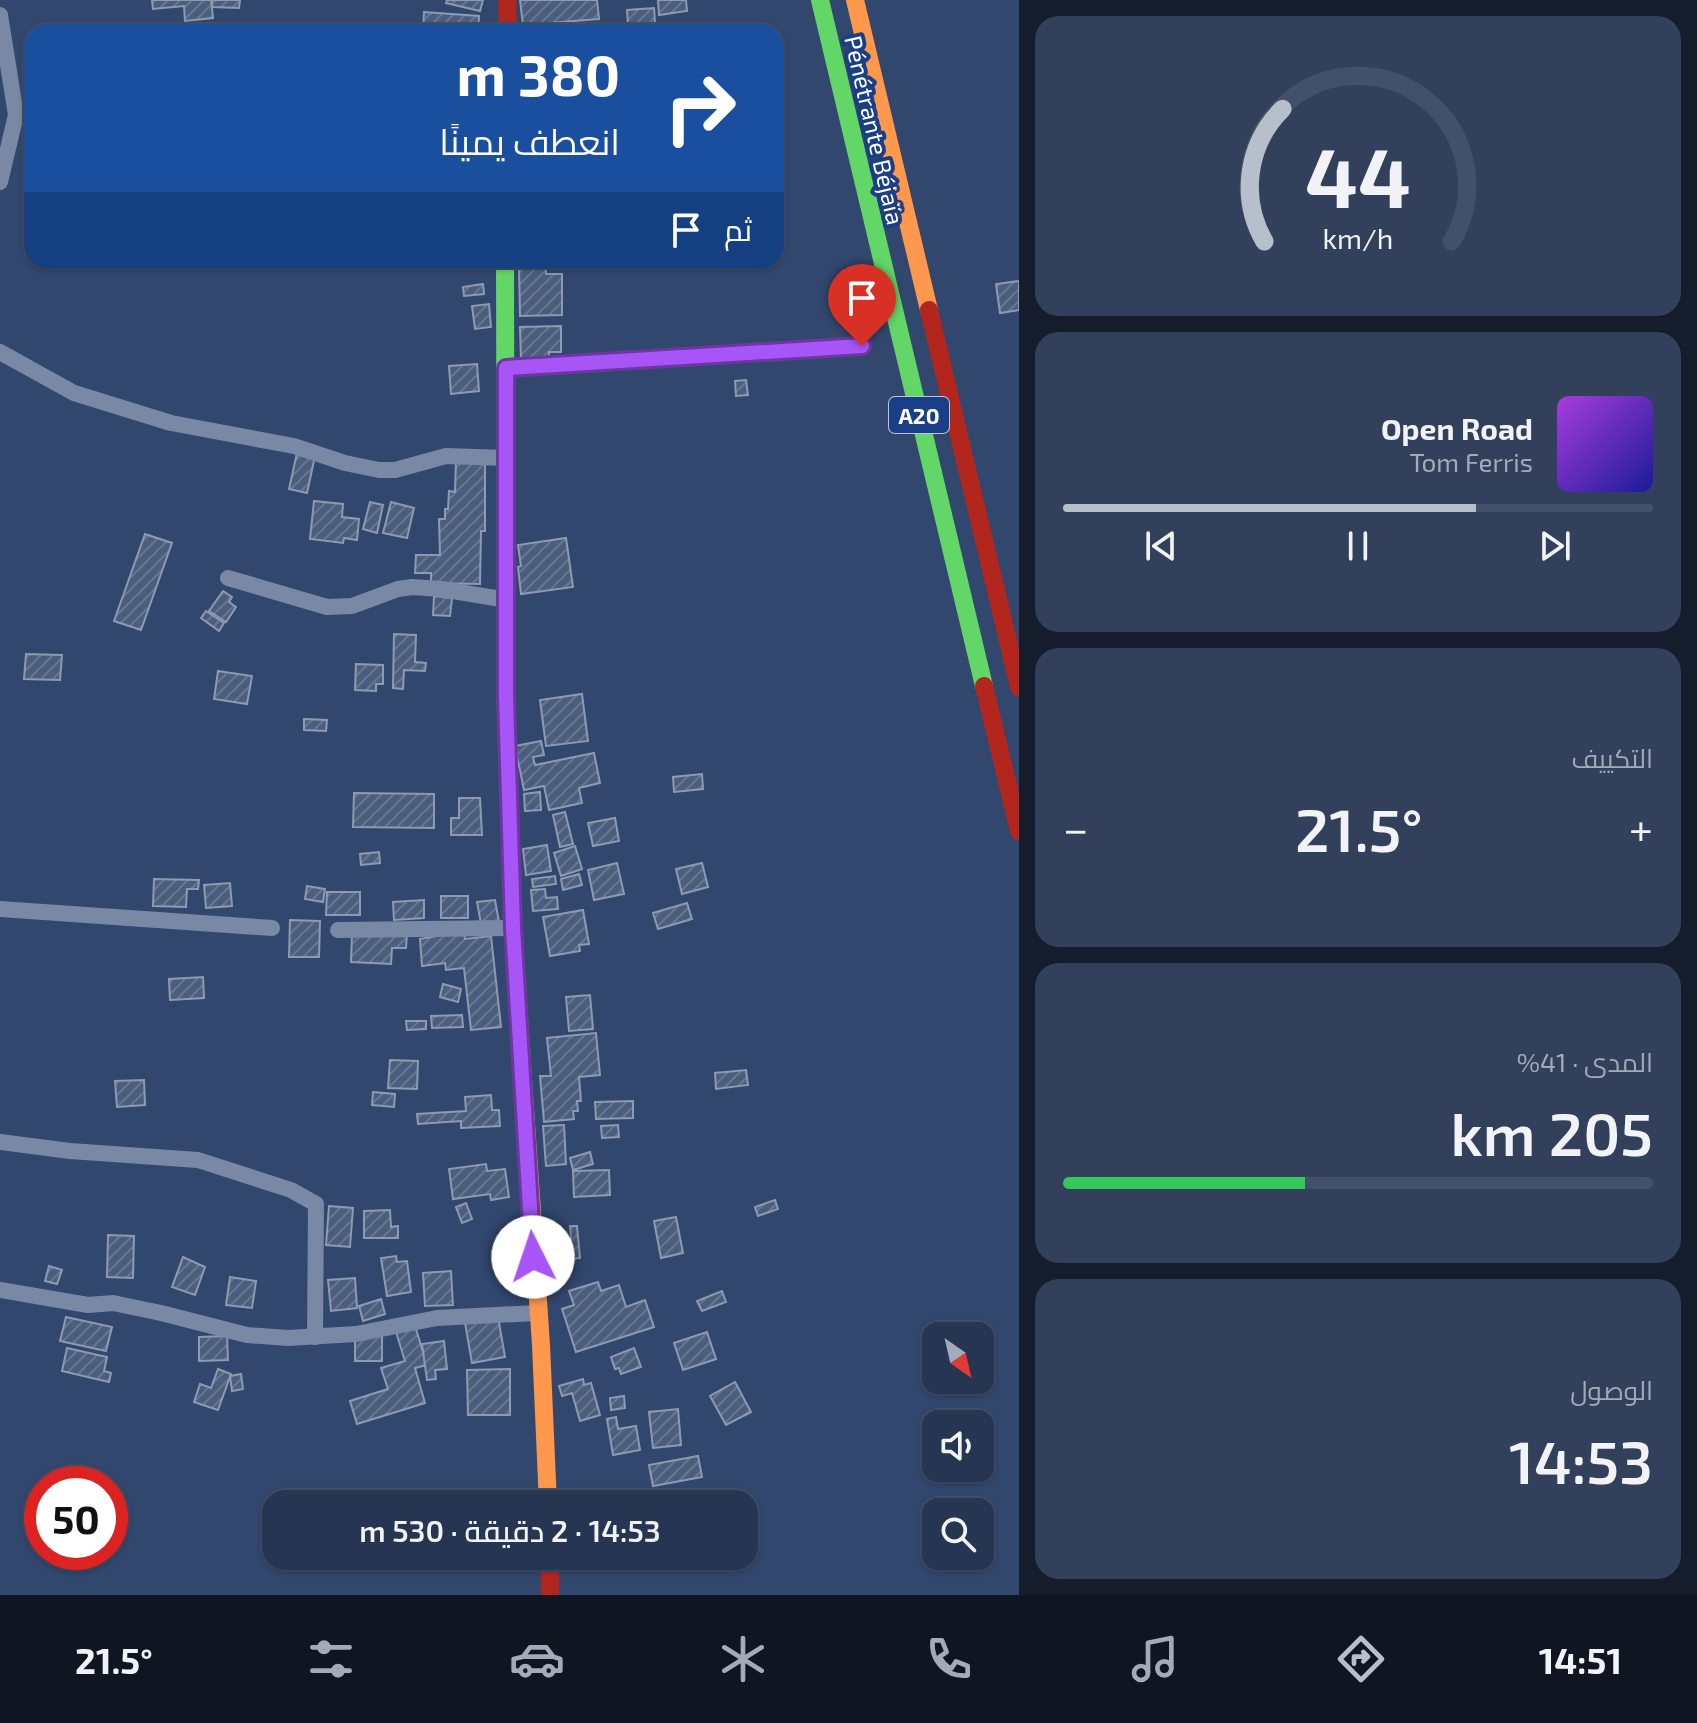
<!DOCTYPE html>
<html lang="ar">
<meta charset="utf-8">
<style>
:root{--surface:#263552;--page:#32405c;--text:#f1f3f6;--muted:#a4abb8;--line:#425069;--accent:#b7bfcc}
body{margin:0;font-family:"Exo 2",Cairo,sans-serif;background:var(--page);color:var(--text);direction:rtl;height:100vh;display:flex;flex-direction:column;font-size:30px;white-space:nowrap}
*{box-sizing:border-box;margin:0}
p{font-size:26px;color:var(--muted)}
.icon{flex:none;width:44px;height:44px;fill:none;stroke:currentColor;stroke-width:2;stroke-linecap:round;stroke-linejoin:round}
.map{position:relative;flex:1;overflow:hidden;direction:ltr}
.sheet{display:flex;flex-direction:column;gap:16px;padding:16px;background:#151d2d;width:678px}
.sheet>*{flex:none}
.hud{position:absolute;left:24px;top:24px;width:760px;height:244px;border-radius:24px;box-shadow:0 2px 6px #0004,0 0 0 2px var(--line);direction:rtl;background:#1a4fa0;color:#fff;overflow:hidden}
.needle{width:52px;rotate:146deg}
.fabs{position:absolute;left:922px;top:1322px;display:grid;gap:16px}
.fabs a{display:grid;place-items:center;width:72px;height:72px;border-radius:16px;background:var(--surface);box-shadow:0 2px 6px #0004,0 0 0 2px var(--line);font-size:40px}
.speed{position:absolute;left:24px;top:1466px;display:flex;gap:16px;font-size:40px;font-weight:700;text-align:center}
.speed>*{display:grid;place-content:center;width:104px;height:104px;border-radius:50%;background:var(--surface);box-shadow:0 2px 6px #0004,0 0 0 2px var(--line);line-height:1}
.speed .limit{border:12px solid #d22;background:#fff;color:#111}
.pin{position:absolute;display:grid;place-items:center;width:68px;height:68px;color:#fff;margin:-82px -34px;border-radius:50% 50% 50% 0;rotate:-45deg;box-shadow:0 0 8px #0007}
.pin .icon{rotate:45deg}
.me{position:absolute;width:88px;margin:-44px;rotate:356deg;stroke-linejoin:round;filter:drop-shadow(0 0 6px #0008)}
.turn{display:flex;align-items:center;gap:28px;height:168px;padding:0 32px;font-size:36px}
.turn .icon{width:104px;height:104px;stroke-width:2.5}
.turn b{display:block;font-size:56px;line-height:68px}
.then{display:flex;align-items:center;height:76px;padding:0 32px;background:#0003;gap:16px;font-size:30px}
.big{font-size:60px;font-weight:600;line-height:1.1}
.sheet .tile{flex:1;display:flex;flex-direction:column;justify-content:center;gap:12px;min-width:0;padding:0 28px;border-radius:24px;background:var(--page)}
.sheet .dial{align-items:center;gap:0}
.dial svg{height:208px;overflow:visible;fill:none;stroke:var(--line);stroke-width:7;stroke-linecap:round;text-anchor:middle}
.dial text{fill:var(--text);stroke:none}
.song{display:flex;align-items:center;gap:24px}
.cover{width:96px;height:96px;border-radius:12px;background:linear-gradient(135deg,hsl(280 70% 55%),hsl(240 70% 35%))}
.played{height:8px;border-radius:4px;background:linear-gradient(90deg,var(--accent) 70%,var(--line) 70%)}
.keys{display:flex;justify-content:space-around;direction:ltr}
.heat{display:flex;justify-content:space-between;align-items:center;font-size:44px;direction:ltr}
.charge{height:12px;border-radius:6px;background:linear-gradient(90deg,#34c759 41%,var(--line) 0)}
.trip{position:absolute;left:262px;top:1490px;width:496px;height:80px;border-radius:24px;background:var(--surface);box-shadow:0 2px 6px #0004,0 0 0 2px var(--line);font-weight:600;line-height:80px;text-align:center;direction:rtl}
.tabs{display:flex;height:128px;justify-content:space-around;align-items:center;background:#0f1521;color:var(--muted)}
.tabs .icon{width:56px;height:56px}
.tabs .current{color:var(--accent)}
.tabs b{font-size:36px;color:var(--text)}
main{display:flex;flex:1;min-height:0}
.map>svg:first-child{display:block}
.building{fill:url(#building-hatch);stroke:#8d9ab2;stroke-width:2}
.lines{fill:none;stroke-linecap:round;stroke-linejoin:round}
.street{stroke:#7988a4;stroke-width:16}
.fast{stroke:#63d668;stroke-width:18}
.slow{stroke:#ff974d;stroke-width:18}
.jam{stroke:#b3261e;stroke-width:18}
.route-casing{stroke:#6d37a1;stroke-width:20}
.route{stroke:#a855f7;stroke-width:14}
.labels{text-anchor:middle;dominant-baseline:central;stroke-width:8;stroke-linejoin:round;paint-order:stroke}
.shield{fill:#1a3f86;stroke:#bac5db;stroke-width:2}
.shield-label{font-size:22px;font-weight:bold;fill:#fff}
.street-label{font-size:24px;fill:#fff;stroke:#1a3f86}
</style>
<main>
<section class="sheet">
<div class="tile dial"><svg viewBox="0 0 100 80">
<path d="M14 69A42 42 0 1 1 86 69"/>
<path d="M14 69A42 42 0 0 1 21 18" stroke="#b7bfcc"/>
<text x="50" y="56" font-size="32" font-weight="700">44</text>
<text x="50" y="72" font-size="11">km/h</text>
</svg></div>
<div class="tile">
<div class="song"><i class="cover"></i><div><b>Open Road</b><p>Tom Ferris</p></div></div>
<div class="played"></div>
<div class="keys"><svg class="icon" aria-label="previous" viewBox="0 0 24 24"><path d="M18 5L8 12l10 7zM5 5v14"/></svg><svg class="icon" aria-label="pause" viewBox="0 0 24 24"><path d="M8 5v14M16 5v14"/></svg><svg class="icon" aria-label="next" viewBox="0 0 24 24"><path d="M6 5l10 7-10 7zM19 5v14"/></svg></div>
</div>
<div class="tile"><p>التكييف</p>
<div class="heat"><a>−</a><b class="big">21.5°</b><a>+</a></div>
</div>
<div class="tile"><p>المدى · 41%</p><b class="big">205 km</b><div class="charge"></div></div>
<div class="tile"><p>الوصول</p><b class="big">14:53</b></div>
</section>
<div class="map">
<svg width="1019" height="1595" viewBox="0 0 1019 1595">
<defs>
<pattern id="building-hatch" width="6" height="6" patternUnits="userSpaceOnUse" patternTransform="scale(2)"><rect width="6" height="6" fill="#4c5e7d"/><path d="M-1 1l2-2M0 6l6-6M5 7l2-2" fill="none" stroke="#677690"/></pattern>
</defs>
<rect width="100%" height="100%" fill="#32476e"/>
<g class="building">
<path d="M 152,0 L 211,0 L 213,18 L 185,21 L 184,6 L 153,9 Z"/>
<path d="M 212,0 L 240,0 L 239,8 L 212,7 Z"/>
<path d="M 447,0 L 483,0 L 480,11 L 446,3 Z"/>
<path d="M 520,0 L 597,0 L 599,19 L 523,25 Z"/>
<path d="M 658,0 L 686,0 L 687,11 L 659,15 Z"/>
<path d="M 654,8 L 655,23 L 628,25 L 627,10 Z"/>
<path d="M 424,12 L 479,16 L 478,32 L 423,32 Z"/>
<path d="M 546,267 L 546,274 L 562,274 L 562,315 L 520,316 L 519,268 Z"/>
<path d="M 1019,281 L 1019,310 L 1000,313 L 996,284 Z"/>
<path d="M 483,284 L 484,294 L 464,296 L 463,287 Z"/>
<path d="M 489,304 L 491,327 L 475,329 L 472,306 Z"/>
<path d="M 561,326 L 561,352 L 549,352 L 549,359 L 521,360 L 520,327 Z"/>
<path d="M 477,364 L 479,391 L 451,394 L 449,366 Z"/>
<path d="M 746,380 L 748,395 L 736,396 L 735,381 Z"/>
<path d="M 297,453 L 315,456 L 307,493 L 289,489 Z"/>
<path d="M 456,458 L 485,458 L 485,531 L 481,531 L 480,584 L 431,583 L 431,573 L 415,573 L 416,555 L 440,555 L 439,519 L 445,519 L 445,509 L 448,509 L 449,491 L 455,492 Z"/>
<path d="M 314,501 L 343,504 L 342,517 L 359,519 L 357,540 L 344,538 L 343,543 L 310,539 Z"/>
<path d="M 370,502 L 383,505 L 377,533 L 363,529 Z"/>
<path d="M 391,502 L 414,508 L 407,538 L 383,533 Z"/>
<path d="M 145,534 L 172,543 L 141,630 L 114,621 Z"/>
<path d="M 566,538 L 573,587 L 521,594 L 518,567 L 521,566 L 518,545 Z"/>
<path d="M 223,591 L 232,597 L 229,602 L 236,607 L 226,622 L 209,611 Z"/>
<path d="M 434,596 L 452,598 L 450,616 L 433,615 Z"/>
<path d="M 206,611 L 224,623 L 219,631 L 201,618 Z"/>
<path d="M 394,634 L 416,635 L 415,662 L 426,663 L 425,671 L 404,670 L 403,689 L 393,688 Z"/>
<path d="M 26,654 L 62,655 L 60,680 L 24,679 Z"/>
<path d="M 356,664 L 383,665 L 383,684 L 376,684 L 376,691 L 355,690 Z"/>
<path d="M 218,671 L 252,676 L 247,704 L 214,699 Z"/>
<path d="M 582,694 L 588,741 L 546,746 L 540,700 Z"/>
<path d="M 304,719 L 327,720 L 326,731 L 304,730 Z"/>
<path d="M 541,741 L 544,755 L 533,757 L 535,765 L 594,753 L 600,783 L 579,788 L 582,803 L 549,810 L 544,786 L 524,790 L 515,746 Z"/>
<path d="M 702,774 L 703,789 L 674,792 L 673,777 Z"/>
<path d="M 540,792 L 541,810 L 525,811 L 524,794 Z"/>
<path d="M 354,793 L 434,794 L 434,828 L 353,827 Z"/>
<path d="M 459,798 L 480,798 L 482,835 L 451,835 L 451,818 L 459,818 Z"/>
<path d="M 565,812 L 573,844 L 560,847 L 553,815 Z"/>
<path d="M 615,818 L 619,841 L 593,846 L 588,823 Z"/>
<path d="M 547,845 L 551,871 L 526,875 L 523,849 Z"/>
<path d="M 575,846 L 582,869 L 561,876 L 554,853 Z"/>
<path d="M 379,852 L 380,863 L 361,865 L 360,854 Z"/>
<path d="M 617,863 L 624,894 L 594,900 L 588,870 Z"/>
<path d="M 702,863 L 708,887 L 682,894 L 676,869 Z"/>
<path d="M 579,874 L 582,885 L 563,890 L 561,879 Z"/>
<path d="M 555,876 L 556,884 L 533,887 L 532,879 Z"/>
<path d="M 154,879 L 199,880 L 198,889 L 187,889 L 186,907 L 153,906 Z"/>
<path d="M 230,883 L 232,906 L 206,908 L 204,885 Z"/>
<path d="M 307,886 L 325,889 L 323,902 L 305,899 Z"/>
<path d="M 545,889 L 546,898 L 557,897 L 558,909 L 533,911 L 531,890 Z"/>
<path d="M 327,892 L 360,892 L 360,915 L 326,915 Z"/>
<rect x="441" y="896" width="27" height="22"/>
<path d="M 424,900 L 424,918 L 394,920 L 393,902 Z"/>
<path d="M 495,900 L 499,922 L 481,924 L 477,902 Z"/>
<path d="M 687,903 L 692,919 L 658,929 L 653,913 Z"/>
<path d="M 583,910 L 589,944 L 579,945 L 580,951 L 550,956 L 543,917 Z"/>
<path d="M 290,920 L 320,921 L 319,957 L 289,957 Z"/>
<path d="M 464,931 L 465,939 L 491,936 L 501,1027 L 471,1030 L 464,968 L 446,970 L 445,963 L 422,966 L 420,939 Z"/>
<path d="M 352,933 L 407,934 L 406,948 L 392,948 L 391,964 L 351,962 Z"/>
<path d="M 203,977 L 204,998 L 170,1000 L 169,979 Z"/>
<path d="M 443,984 L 461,989 L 458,1002 L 440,997 Z"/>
<path d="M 590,995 L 593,1029 L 569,1031 L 566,997 Z"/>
<path d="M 462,1015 L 463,1027 L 432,1028 L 431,1016 Z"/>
<path d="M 406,1021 L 426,1021 L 426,1029 L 407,1030 Z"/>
<path d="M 596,1033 L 600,1075 L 579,1077 L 581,1101 L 577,1101 L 578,1111 L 573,1111 L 574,1119 L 544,1122 L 540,1076 L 551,1076 L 547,1038 Z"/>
<path d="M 390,1060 L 418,1061 L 417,1089 L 388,1088 Z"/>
<path d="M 746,1070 L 748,1085 L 716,1089 L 715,1073 Z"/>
<path d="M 144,1080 L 145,1105 L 117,1107 L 115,1081 Z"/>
<path d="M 373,1092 L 395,1094 L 394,1107 L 372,1105 Z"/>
<path d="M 491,1095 L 492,1110 L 499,1110 L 500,1126 L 461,1128 L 461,1121 L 418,1124 L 417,1114 L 466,1111 L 465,1097 Z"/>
<path d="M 633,1101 L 633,1118 L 596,1119 L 595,1102 Z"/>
<path d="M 564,1125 L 566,1164 L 546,1166 L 543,1126 Z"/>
<path d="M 618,1125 L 619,1137 L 602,1138 L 601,1126 Z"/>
<path d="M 590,1152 L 593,1164 L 573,1170 L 570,1158 Z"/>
<path d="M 486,1164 L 487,1171 L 505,1169 L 509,1197 L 491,1200 L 490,1194 L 453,1199 L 449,1169 Z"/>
<path d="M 609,1170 L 610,1195 L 574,1197 L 573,1171 Z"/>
<path d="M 775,1200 L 778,1209 L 758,1216 L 755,1207 Z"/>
<path d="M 466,1203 L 472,1219 L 462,1223 L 456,1207 Z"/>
<path d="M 329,1206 L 353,1208 L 350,1247 L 326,1245 Z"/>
<path d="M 390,1210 L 391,1227 L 398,1226 L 398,1238 L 364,1238 L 364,1211 Z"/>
<path d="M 676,1217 L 683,1253 L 661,1258 L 654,1221 Z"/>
<path d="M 570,1226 L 577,1226 L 580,1258 L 573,1259 Z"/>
<path d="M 108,1235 L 134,1236 L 133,1278 L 107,1277 Z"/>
<path d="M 396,1256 L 397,1262 L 407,1261 L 411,1292 L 387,1296 L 381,1258 Z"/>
<path d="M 183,1257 L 205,1267 L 195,1295 L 172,1287 Z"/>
<path d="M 49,1266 L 62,1270 L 57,1284 L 45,1281 Z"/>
<path d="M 451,1271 L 453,1305 L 425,1306 L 423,1273 Z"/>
<path d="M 230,1277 L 256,1281 L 252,1308 L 226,1305 Z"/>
<path d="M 355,1278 L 357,1308 L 331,1311 L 328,1280 Z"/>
<path d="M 598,1282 L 601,1291 L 619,1285 L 626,1307 L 645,1300 L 654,1327 L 576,1352 L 562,1309 L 574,1305 L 569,1291 Z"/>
<path d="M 722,1291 L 726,1302 L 702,1311 L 697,1301 Z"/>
<path d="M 381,1299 L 385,1314 L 363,1321 L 359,1306 Z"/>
<path d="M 497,1311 L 505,1357 L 472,1363 L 464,1317 Z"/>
<path d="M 66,1317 L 112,1327 L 106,1351 L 60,1341 Z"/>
<path d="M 415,1326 L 427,1365 L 415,1368 L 425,1403 L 357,1424 L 350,1401 L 388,1389 L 381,1368 L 405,1361 L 396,1332 Z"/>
<path d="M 707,1332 L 716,1359 L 683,1370 L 674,1343 Z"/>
<rect x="355" y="1335" width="27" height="26"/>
<path d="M 227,1336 L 228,1360 L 199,1361 L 199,1337 Z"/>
<path d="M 444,1341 L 447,1369 L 435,1370 L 436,1379 L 427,1380 L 422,1344 Z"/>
<path d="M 67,1348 L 107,1357 L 104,1371 L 111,1373 L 109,1382 L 62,1371 Z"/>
<path d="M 634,1348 L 641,1367 L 621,1374 L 619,1368 L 615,1369 L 611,1357 Z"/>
<path d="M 218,1369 L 231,1374 L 218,1410 L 194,1402 L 200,1384 L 211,1388 Z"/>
<path d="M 510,1369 L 510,1415 L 468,1415 L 467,1370 Z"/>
<path d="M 241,1374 L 243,1389 L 232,1391 L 230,1376 Z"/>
<path d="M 583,1379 L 584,1385 L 591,1383 L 600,1415 L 580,1421 L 572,1393 L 562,1396 L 559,1386 Z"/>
<path d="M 735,1382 L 751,1412 L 726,1425 L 710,1396 Z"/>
<path d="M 624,1396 L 625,1408 L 611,1410 L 610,1398 Z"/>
<path d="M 678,1409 L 681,1445 L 653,1448 L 649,1412 Z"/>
<path d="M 616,1417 L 618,1429 L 636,1426 L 640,1450 L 613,1455 L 607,1419 Z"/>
<path d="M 698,1456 L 702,1477 L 653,1486 L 649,1465 Z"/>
</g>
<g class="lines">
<g class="street">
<path d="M 0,15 L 16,115 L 0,182"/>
<path d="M 0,352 L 74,393 L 171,423 L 294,446 L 345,463 L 379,470 L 395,470 L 446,456 L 507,458"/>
<path d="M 506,368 L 862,346"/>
<path d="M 228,578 L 327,607 L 352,606 L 398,589 L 412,587 L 441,589 L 507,600"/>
<path d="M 0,909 L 272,928"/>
<path d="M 338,930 L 513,928"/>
<path d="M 0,1142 L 70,1151 L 198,1160 L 291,1190 L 316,1204 L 315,1337"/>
<path d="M 0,1290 L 88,1305 L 113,1303 L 161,1313 L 247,1335 L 288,1338 L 356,1334 L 437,1318 L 537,1313"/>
</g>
<g class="fast">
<path d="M 820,0 L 984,686"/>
<path d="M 505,260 L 506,697 L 513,928 L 524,1094"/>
</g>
<g class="slow">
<path d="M 855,0 L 929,310"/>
<path d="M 524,1094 L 541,1345 L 548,1504"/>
</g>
<g class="jam">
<path d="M 507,0 L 508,32"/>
<path d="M 929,310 L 1019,687"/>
<path d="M 984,686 L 1019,831"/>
<path d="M 550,1556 L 550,1595"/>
</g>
</g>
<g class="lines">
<defs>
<path id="route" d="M 533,1257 L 513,928 L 506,697 L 506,368 L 862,346"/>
</defs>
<use href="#route" class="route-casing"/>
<use href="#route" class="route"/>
</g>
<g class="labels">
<rect class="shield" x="889" y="397" width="60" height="36" rx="6"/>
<g class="shield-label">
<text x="919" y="415">A20</text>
</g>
<g class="street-label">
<text transform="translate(875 130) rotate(77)">Pénétrante Béjaïa</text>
</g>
</g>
</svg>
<div class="fabs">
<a><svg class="needle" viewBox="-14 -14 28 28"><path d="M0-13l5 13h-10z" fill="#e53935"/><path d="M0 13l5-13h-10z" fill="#a4abb8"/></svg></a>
<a><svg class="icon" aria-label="sound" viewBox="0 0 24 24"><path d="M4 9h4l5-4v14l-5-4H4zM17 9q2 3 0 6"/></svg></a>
<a><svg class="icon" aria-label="search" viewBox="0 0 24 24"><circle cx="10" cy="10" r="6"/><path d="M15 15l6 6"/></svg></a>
</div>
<div class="speed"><div class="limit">50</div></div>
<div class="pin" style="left:862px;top:346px;background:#d93025"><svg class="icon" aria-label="arrive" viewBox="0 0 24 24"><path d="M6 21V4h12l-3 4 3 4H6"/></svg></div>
<svg class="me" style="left:533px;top:1257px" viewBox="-20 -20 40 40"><circle r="19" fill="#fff"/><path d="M0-13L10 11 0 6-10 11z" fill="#a855f7"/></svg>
<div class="trip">14:53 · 2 دقيقة · 530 m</div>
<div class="hud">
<div class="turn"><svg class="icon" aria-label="right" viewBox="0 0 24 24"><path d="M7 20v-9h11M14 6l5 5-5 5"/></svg><div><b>380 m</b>انعطف يمينًا</div></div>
<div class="then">ثم<svg class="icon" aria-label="arrive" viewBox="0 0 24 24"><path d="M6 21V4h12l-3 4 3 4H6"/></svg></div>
</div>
</div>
</main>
<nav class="tabs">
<b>14:51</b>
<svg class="icon current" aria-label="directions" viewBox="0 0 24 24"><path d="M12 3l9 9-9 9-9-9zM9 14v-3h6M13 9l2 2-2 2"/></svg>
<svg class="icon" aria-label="music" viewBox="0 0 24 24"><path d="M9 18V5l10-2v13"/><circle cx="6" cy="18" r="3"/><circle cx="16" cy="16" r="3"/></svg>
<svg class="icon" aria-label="phone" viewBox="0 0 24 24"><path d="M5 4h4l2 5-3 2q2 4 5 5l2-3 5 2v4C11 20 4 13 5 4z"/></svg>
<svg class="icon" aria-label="climate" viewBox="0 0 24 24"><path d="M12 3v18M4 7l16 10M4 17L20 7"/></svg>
<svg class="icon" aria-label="car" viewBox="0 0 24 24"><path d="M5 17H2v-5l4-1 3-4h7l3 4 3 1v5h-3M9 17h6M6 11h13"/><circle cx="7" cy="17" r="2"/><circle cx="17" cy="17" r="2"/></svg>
<svg class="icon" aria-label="filters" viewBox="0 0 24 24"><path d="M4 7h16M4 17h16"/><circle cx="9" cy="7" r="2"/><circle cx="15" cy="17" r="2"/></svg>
<b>21.5°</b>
</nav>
